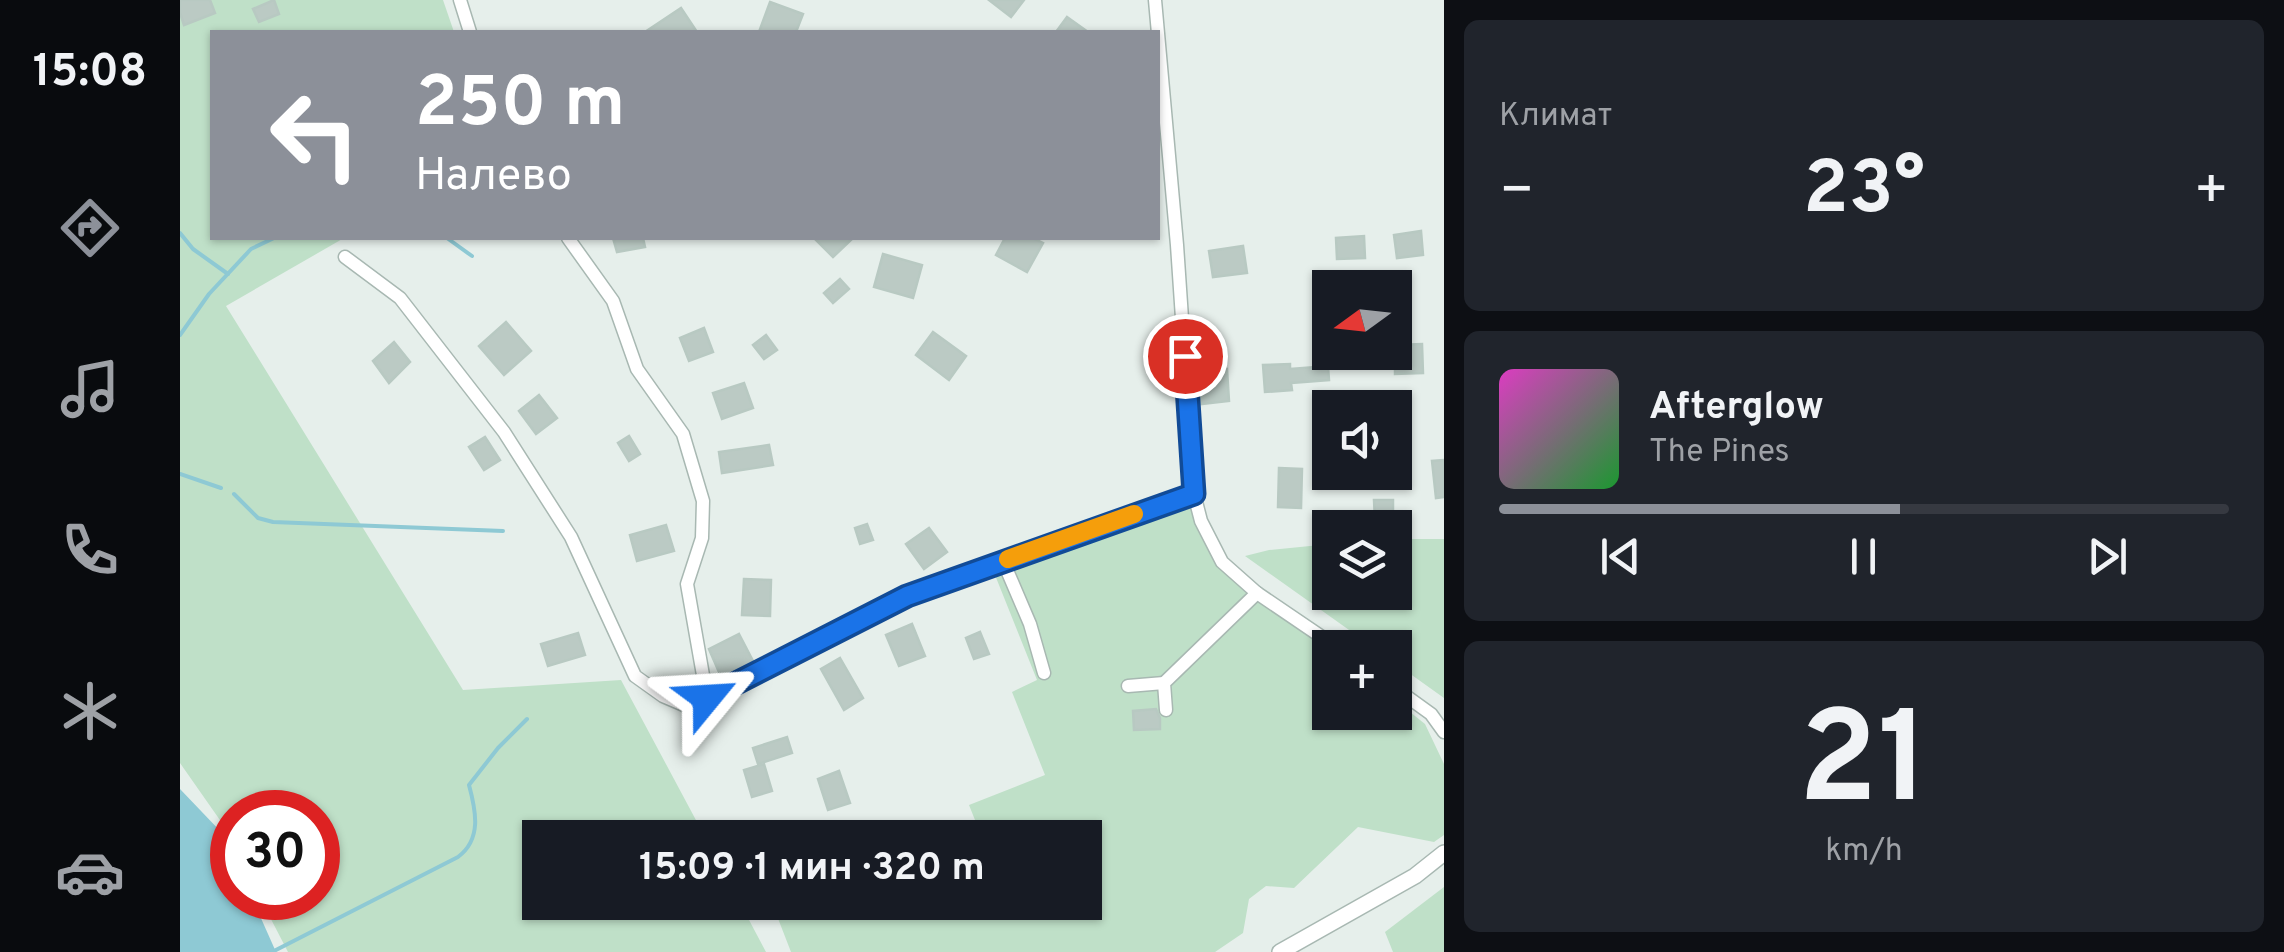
<!DOCTYPE html>
<html lang="ru">
<meta charset="utf-8">
<style>
:root{--surface:#171b24;--page:#20242c;--text:#f1f3f6;--muted:#9ea1a6;--line:#363941;--accent:#8c9099}
body{margin:0;font-family:Overpass,sans-serif;background:var(--page);color:var(--text);height:100vh;display:flex;flex-direction:column;font-size:38px;white-space:nowrap}
*{box-sizing:border-box;margin:0}
p{font-size:32px;color:var(--muted)}
.icon{flex:none;width:55px;height:55px;fill:none;stroke:currentColor;stroke-width:2;stroke-linecap:round;stroke-linejoin:round}
.map{position:relative;flex:1;overflow:hidden}
.panel{display:flex;flex-direction:column;gap:20px;padding:20px;background:#0d0f14;width:840px}
.panel>*{flex:none}
.top-card{position:absolute;left:30px;top:30px;width:950px;height:210px;border-radius:0px;box-shadow:0 2px 8px #0004;background:#8c9099;color:#fff;overflow:hidden}
.needle{width:65px;rotate:255deg}
.tools{position:absolute;left:1132px;top:270px;display:grid;gap:20px}
.tools a{display:grid;place-items:center;width:100px;height:100px;border-radius:0px;background:var(--surface);box-shadow:0 2px 8px #0004;font-size:50px}
.speed{position:absolute;left:30px;top:790px;display:flex;gap:20px;font-size:50px;font-weight:700;text-align:center}
.speed>*{display:grid;place-content:center;width:130px;height:130px;border-radius:50%;background:var(--surface);box-shadow:0 2px 8px #0004;line-height:1}
.speed .limit{border:15px solid #d22;background:#fff;color:#111}
.pin{position:absolute;display:grid;place-items:center;width:85px;height:85px;color:#fff;margin:-42px;border:5px solid #fff;border-radius:50%;box-shadow:0 2px 10px #0007}
.me{position:absolute;width:110px;margin:-55px;rotate:63deg;stroke-linejoin:round;filter:drop-shadow(0 0 8px #0008)}
.turn{display:flex;align-items:center;gap:35px;height:210px;padding:0 40px;font-size:45px}
.turn .icon{width:130px;height:130px;stroke-width:2.5}
.turn b{display:block;font-size:70px;line-height:85px}
.big{font-size:75px;font-weight:700;line-height:1.1}
.panel .tile{flex:1;display:flex;flex-direction:column;justify-content:center;gap:15px;min-width:0;padding:0 35px;border-radius:15px;background:var(--page)}
.panel .dial{align-items:center;gap:0}
.dial b{font-size:130px;line-height:1}
.song{display:flex;align-items:center;gap:30px}
.cover{width:120px;height:120px;border-radius:15px;background:linear-gradient(135deg,hsl(310 70% 55%),hsl(130 70% 35%))}
.played{height:10px;border-radius:5px;background:linear-gradient(90deg,var(--accent) 55%,var(--line) 55%)}
.keys{display:flex;justify-content:space-around;direction:ltr}
.heat{display:flex;justify-content:space-between;align-items:center;font-size:55px;direction:ltr}
.trip{position:absolute;left:342px;top:820px;width:580px;height:100px;border-radius:0px;background:var(--surface);box-shadow:0 2px 8px #0004;font-weight:700;line-height:100px;text-align:center}
main{display:flex;flex:1;min-height:0}
.tabs{display:flex;flex-direction:column;width:180px;justify-content:space-around;align-items:center;background:#090b0e;color:var(--muted)}
.tabs .icon{width:70px;height:70px}
.tabs .active{color:var(--accent)}
.tabs b{font-size:45px;color:var(--text)}
.map>svg:first-child{display:block}
.green{fill:#bfe0c8}
.water{fill:#8ec9d4}
.lines{fill:none;stroke-linecap:round;stroke-linejoin:round}
.stream{stroke:#8ec9d4;stroke-width:4}
.building{fill:#bbcac4;stroke:#b8c9c2;stroke-width:2.5}
.minor-casing{stroke:#a8b8b2;stroke-width:15}
.tertiary-casing{stroke:#a8b8b2;stroke-width:18}
.minor{stroke:#fff;stroke-width:12}
.tertiary{stroke:#fff;stroke-width:15}
.route-casing{stroke:#114b97;stroke-width:25}
.route{stroke:#1a73e8;stroke-width:18}
.slow{stroke:#f59e0b;stroke-width:18}
</style>
<main>
<nav class="tabs">
<b>15:08</b>
<svg class="icon active" aria-label="directions" viewBox="0 0 24 24"><path d="M12 3l9 9-9 9-9-9zM9 14v-3h6M13 9l2 2-2 2"/></svg>
<svg class="icon" aria-label="music" viewBox="0 0 24 24"><path d="M9 18V5l10-2v13"/><circle cx="6" cy="18" r="3"/><circle cx="16" cy="16" r="3"/></svg>
<svg class="icon" aria-label="phone" viewBox="0 0 24 24"><path d="M5 4h4l2 5-3 2q2 4 5 5l2-3 5 2v4C11 20 4 13 5 4z"/></svg>
<svg class="icon" aria-label="climate" viewBox="0 0 24 24"><path d="M12 3v18M4 7l16 10M4 17L20 7"/></svg>
<svg class="icon" aria-label="car" viewBox="0 0 24 24"><path d="M5 17H2v-5l4-1 3-4h7l3 4 3 1v5h-3M9 17h6M6 11h13"/><circle cx="7" cy="17" r="2"/><circle cx="17" cy="17" r="2"/></svg>
</nav>
<div class="map">
<svg width="1264" height="952" viewBox="0 0 1264 952">
<rect width="100%" height="100%" fill="#e6efeb"/>
<g class="green">
<path d="M 0,0 L 263,0 L 274,32 L 32,32 L 32,238 L 164,238 L 46,306 L 283,690 L 441,680 L 525,837 L 360,838 L 360,902 L 560,903 L 586,952 L 108,952 L 80,898 L 138,898 L 138,812 L 52,812 L 52,844 L 42,823 L 0,763 Z"/>
<path d="M 1014,499 L 1043,562 L 1150,648 L 1150,712 L 1215,712 L 1215,700 L 1245,724 L 1264,764 L 1264,835 L 1254,842 L 1178,827 L 1114,888 L 1086,886 L 1069,899 L 1063,933 L 1035,952 L 611,952 L 592,903 L 905,902 L 905,838 L 795,837 L 801,835 L 789,805 L 865,775 L 832,692 L 857,680 L 815,575 Z"/>
<path d="M 1215,539 L 1264,539 L 1264,698 L 1215,663 L 1215,648 L 1193,647 L 1065,556 L 1089,550 L 1150,544 L 1150,592 L 1215,592 Z"/>
<path d="M 1264,887 L 1264,952 L 1213,952 L 1205,932 Z"/>
</g>
<path class="water" d="M 0,789 L 43,834 L 52,854 L 52,898 L 72,898 L 96,952 L 0,952 Z"/>
<g class="lines">
<g class="stream">
<path d="M 0,233 L 13,249 L 48,274"/>
<path d="M 267,238 L 292,256"/>
<path d="M 0,335 L 29,294 L 71,249 L 94,238"/>
<path d="M 0,474 L 41,488"/>
<path d="M 54,494 L 78,518 L 93,522 L 323,531"/>
<path d="M 92,952 L 278,857 C 302,839 296,811 289,785 L 318,748 L 347,719"/>
</g>
</g>
<g class="building">
<path d="M 0,0 L 30,0 L 35,13 L 4,25 L 0,13 Z"/>
<path d="M 94,0 L 99,14 L 79,22 L 73,9 Z"/>
<path d="M 809,0 L 844,0 L 831,17 Z"/>
<path d="M 590,2 L 623,14 L 616,32 L 579,32 Z"/>
<path d="M 501,8 L 517,32 L 465,32 Z"/>
<path d="M 887,17 L 908,32 L 876,32 Z"/>
<path d="M 1241,231 L 1243,255 L 1217,258 L 1214,235 Z"/>
<path d="M 1184,236 L 1185,258 L 1157,259 L 1156,238 Z"/>
<path d="M 433,238 L 463,238 L 465,247 L 437,252 Z"/>
<path d="M 634,238 L 673,238 L 653,257 Z"/>
<path d="M 825,238 L 853,238 L 863,243 L 847,272 L 816,255 Z"/>
<path d="M 1063,246 L 1067,273 L 1033,277 L 1029,251 Z"/>
<path d="M 703,254 L 742,265 L 733,298 L 694,287 Z"/>
<path d="M 660,279 L 669,289 L 653,303 L 644,293 Z"/>
<path d="M 326,322 L 351,351 L 324,375 L 299,346 Z"/>
<path d="M 524,328 L 533,352 L 509,361 L 500,338 Z"/>
<path d="M 753,332 L 786,356 L 769,380 L 736,355 Z"/>
<path d="M 586,335 L 597,350 L 584,359 L 573,345 Z"/>
<path d="M 214,342 L 230,362 L 209,383 L 193,361 Z"/>
<path d="M 1242,344 L 1243,373 L 1215,374 L 1215,345 Z"/>
<path d="M 1110,364 L 1110,369 L 1148,366 L 1149,380 L 1111,383 L 1112,390 L 1085,392 L 1083,365 Z"/>
<path d="M 1047,369 L 1049,401 L 1021,404 L 1018,372 Z"/>
<path d="M 564,383 L 573,408 L 542,419 L 533,393 Z"/>
<path d="M 359,395 L 377,418 L 356,434 L 339,411 Z"/>
<path d="M 449,436 L 460,454 L 449,461 L 438,443 Z"/>
<path d="M 305,437 L 320,460 L 304,470 L 289,447 Z"/>
<path d="M 589,445 L 593,465 L 542,473 L 539,452 Z"/>
<path d="M 1264,460 L 1264,497 L 1256,498 L 1252,461 Z"/>
<path d="M 1099,468 L 1122,469 L 1121,508 L 1098,507 Z"/>
<path d="M 1194,500 L 1213,500 L 1213,521 L 1195,521 Z"/>
<path d="M 687,524 L 693,540 L 680,544 L 675,528 Z"/>
<path d="M 486,525 L 494,551 L 457,561 L 450,535 Z"/>
<path d="M 749,528 L 767,552 L 744,569 L 726,544 Z"/>
<path d="M 564,579 L 591,580 L 590,616 L 562,615 Z"/>
<path d="M 732,624 L 745,656 L 719,666 L 706,635 Z"/>
<path d="M 800,632 L 809,654 L 794,659 L 786,638 Z"/>
<path d="M 398,633 L 405,655 L 368,666 L 361,644 Z"/>
<path d="M 559,634 L 574,663 L 542,679 L 529,649 Z"/>
<path d="M 660,658 L 683,698 L 664,710 L 641,669 Z"/>
<path d="M 976,709 L 980,718 L 980,729 L 954,730 L 953,711 Z"/>
<path d="M 607,737 L 612,753 L 578,764 L 573,748 Z"/>
<path d="M 584,764 L 592,791 L 572,797 L 564,770 Z"/>
<path d="M 659,771 L 670,803 L 648,810 L 638,779 Z"/>
</g>
<g class="lines">
<defs>
<g id="minor">
<path d="M 280,0 L 290,32"/>
<path d="M 388,238 L 433,301 L 457,369 L 503,434 L 523,501 L 522,538 L 507,584 L 527,698"/>
<path d="M 165,257 L 220,298 L 324,432 L 391,537 L 455,676 L 483,696 L 511,708 L 527,698 L 727,596 L 1014,494 L 997,245 L 975,0"/>
<path d="M 1014,494 L 1021,521 L 1042,562 L 1077,593 L 1158,648"/>
<path d="M 823,561 L 850,624 L 864,673"/>
<path d="M 948,686 L 984,683"/>
<path d="M 1215,688 L 1251,714 L 1264,732"/>
<path d="M 986,710 L 984,683 L 1077,593"/>
</g>
<path id="tertiary" d="M 1100,952 L 1235,876 L 1264,853"/>
</defs>
<use href="#minor" class="minor-casing"/>
<use href="#tertiary" class="tertiary-casing"/>
<use href="#minor" class="minor"/>
<use href="#tertiary" class="tertiary"/>
</g>
<g class="lines">
<defs>
<path id="route" d="M 527,698 L 727,596 L 1014,494 L 1005,356"/>
</defs>
<use href="#route" class="route-casing"/>
<use href="#route" class="route"/>
<path class="slow" d="M 828,559 L 954,514"/>
</g>
</svg>
<div class="tools">
<a><svg class="needle" viewBox="-14 -14 28 28"><path d="M0-13l5 13h-10z" fill="#e53935"/><path d="M0 13l5-13h-10z" fill="#9ea1a6"/></svg></a>
<a><svg class="icon" aria-label="sound" viewBox="0 0 24 24"><path d="M4 9h4l5-4v14l-5-4H4zM17 9q2 3 0 6"/></svg></a>
<a><svg class="icon" aria-label="layers" viewBox="0 0 24 24"><path d="M12 4l9 5-9 5-9-5zM3 14l9 5 9-5"/></svg></a>
<a>+</a>
</div>
<div class="speed"><div class="limit">30</div></div>
<div class="pin" style="left:1005px;top:356px;background:#d93025"><svg class="icon" aria-label="arrive" viewBox="0 0 24 24"><path d="M6 21V4h12l-3 4 3 4H6"/></svg></div>
<svg class="me" style="left:527px;top:698px" viewBox="-20 -20 40 40"><path d="M0-17L14 15 0 8-14 15z" fill="#1a73e8" stroke="#fff" stroke-width="4"/></svg>
<div class="trip">15:09 · 1 мин · 320 m</div>
<div class="top-card">
<div class="turn"><svg class="icon" aria-label="left" viewBox="0 0 24 24"><path d="M17 20v-9H6M10 6l-5 5 5 5"/></svg><div><b>250 m</b>Налево</div></div>
</div>
</div>
<section class="panel">
<div class="tile"><p>Климат</p>
<div class="heat"><a>−</a><b class="big">23°</b><a>+</a></div>
</div>
<div class="tile">
<div class="song"><i class="cover"></i><div><b>Afterglow</b><p>The Pines</p></div></div>
<div class="played"></div>
<div class="keys"><svg class="icon" aria-label="previous" viewBox="0 0 24 24"><path d="M18 5L8 12l10 7zM5 5v14"/></svg><svg class="icon" aria-label="pause" viewBox="0 0 24 24"><path d="M8 5v14M16 5v14"/></svg><svg class="icon" aria-label="next" viewBox="0 0 24 24"><path d="M6 5l10 7-10 7zM19 5v14"/></svg></div>
</div>
<div class="tile dial"><b>21</b><p>km/h</p></div>
</section>
</main>
